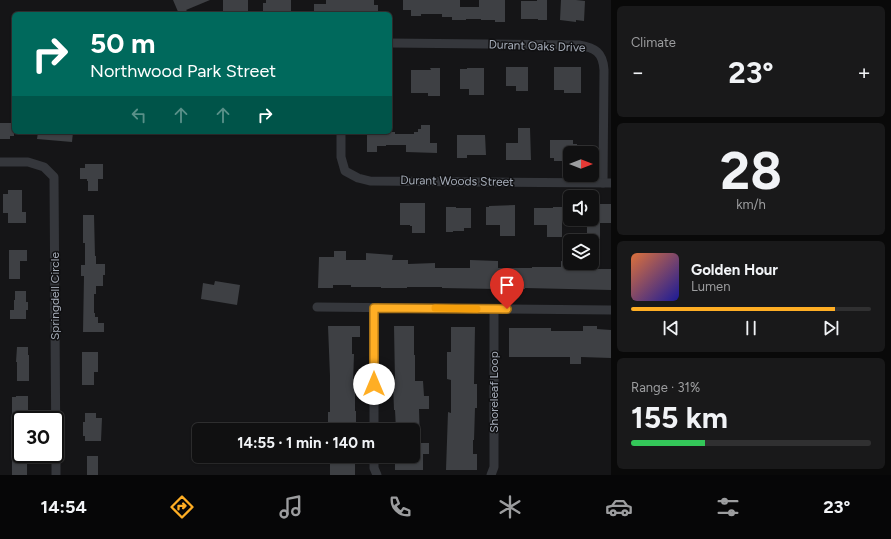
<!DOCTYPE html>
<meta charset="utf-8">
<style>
:root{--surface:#101011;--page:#19191a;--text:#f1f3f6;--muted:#9c9d9f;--line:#303031;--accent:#ffae24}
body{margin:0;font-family:Figtree,sans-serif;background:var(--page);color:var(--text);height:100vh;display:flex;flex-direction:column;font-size:15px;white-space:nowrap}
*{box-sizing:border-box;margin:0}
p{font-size:13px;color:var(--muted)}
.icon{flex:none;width:22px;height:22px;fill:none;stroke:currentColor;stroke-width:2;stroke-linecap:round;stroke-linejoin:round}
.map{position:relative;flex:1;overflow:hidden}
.sheet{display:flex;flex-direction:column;gap:6px;padding:6px;background:#090909;width:280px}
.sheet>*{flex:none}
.hud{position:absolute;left:12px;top:12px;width:380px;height:122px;border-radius:6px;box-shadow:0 1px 3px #0004,0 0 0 1px var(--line);background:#00695c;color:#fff;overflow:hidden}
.needle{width:26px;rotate:90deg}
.tools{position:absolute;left:563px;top:146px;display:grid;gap:8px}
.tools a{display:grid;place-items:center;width:36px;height:36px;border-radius:6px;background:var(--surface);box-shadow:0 1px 3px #0004,0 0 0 1px var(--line);font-size:20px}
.speed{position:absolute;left:12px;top:411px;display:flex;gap:8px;font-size:20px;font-weight:700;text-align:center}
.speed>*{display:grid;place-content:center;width:52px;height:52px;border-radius:50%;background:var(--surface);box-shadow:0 1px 3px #0004,0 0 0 1px var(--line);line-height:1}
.speed .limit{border:2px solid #111;border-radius:6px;background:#fff;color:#111}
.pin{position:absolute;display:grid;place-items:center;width:34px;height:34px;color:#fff;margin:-41px -17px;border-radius:50% 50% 50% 0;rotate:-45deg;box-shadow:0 0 4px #0007}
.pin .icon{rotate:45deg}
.me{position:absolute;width:44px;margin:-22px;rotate:0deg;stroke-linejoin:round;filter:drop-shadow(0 0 3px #0008)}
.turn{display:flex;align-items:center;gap:14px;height:84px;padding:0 12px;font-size:18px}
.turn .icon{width:52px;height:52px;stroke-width:2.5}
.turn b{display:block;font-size:28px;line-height:34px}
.lanes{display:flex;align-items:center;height:38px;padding:0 12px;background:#0003;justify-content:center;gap:20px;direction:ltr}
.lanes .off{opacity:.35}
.big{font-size:30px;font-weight:700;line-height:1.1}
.sheet .card{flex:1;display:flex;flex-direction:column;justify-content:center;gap:6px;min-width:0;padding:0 14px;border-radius:6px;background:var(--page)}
.sheet .dial{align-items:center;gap:0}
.dial b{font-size:52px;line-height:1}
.song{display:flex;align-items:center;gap:12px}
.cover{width:48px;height:48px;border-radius:6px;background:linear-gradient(135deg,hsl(20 70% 55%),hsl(240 70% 35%))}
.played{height:4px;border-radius:2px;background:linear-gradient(90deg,var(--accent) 85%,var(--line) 85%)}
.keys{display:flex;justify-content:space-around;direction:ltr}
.heat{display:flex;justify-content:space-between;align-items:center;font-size:22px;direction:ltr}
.charge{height:6px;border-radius:3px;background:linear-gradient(90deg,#34c759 31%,var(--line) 0)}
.trip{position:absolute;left:192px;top:423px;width:228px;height:40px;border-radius:6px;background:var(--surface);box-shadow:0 1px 3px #0004,0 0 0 1px var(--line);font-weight:700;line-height:40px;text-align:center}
.tab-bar{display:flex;height:64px;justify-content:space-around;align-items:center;background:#060607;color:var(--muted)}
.tab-bar .icon{width:28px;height:28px}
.tab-bar .on{color:var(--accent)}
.tab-bar b{font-size:18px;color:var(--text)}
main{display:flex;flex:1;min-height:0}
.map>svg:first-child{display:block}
.building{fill:#3e4044}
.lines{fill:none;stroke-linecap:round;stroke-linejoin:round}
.minor{stroke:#35373c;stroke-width:9}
.route-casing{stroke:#a67117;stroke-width:10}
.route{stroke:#ffae24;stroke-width:7}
.slow{stroke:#f59e0b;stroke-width:7}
.labels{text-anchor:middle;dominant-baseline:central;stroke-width:3;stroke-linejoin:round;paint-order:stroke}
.street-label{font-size:12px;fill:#a5acb8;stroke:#101012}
</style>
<main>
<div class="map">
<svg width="611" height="475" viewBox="0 0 611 475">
<rect width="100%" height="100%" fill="#151517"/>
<g class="building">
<path d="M 173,0 L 210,0 L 186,10 L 187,11 L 179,14 Z"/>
<path d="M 223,0 L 248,0 L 248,14 L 236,14 L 236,11 L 223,11 Z"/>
<path d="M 266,0 L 291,0 L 291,14 L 266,14 L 266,13 L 263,13 L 263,3 L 266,3 Z"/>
<path d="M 326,0 L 374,0 L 374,5 L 378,5 L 378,14 L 368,14 L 368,11 L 338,11 L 338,14 L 314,14 L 314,4 L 326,4 Z"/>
<path d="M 403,0 L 460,0 L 460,7 L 479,7 L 479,0 L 505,0 L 505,22 L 495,22 L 495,20 L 481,20 L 481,19 L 466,19 L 466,20 L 452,20 L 452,17 L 442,17 L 442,14 L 421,14 L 421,16 L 411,16 L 411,10 L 403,10 Z"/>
<path d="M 537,0 L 547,0 L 547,20 L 538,20 L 538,19 L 521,19 L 521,1 L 537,1 Z"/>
<path d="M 561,0 L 576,0 L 585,1 L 584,21 L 576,20 L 576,22 L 560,20 Z"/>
<path d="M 506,67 L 528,67 L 528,91 L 516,91 L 516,86 L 506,86 Z"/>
<path d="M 554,67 L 581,67 L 581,93 L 564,93 L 564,90 L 554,90 Z"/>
<path d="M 430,68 L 440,68 L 440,96 L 428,96 L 428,93 L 411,93 L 411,70 L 431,70 Z"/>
<path d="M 467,68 L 484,68 L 484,95 L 469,95 L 469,89 L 460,89 L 460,69 L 467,69 Z"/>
<path d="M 0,123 L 14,123 L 14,136 L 10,136 L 10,139 L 0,139 Z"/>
<path d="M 421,125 L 430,125 L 430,143 L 437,143 L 437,153 L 406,152 L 406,145 L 386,145 L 386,146 L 377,146 L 377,152 L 367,152 L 367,132 L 395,132 L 395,134 L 414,134 L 414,132 L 418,132 L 418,129 L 421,129 Z"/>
<path d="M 518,128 L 530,128 L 531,160 L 506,160 L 506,143 L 518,143 Z"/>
<path d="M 38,132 L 73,132 L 72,142 L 37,139 Z"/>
<path d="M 457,135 L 485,135 L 486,155 L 467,155 L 467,158 L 457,158 Z"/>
<path d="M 550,140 L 573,140 L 573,144 L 577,144 L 577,153 L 570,153 L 570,161 L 554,161 L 554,158 L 550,158 Z"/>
<path d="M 85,164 L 103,164 L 103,179 L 98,179 L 98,191 L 88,191 L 88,181 L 87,181 L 87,179 L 80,179 L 80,168 L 85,168 Z"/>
<path d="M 8,190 L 22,190 L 22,212 L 26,212 L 26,223 L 8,223 L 8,213 L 3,213 L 3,194 L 8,194 Z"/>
<path d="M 400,203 L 425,203 L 425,233 L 412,233 L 412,226 L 410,226 L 410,225 L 400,225 Z"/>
<path d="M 600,204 L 611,204 L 611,223 L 600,223 L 600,239 L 587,239 L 587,219 L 592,219 L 592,205 L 600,205 Z"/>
<path d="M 515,205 L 515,236 L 500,236 L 500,225 L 486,225 L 486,207 L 489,207 L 489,206 Z"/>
<path d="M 446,207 L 456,207 L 456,208 L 471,208 L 471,228 L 464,228 L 464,231 L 453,231 L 453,232 L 446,232 Z"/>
<path d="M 553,207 L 562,207 L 562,237 L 547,237 L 547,225 L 534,225 L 534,208 L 553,208 Z"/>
<path d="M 83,215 L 94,215 L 95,256 L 96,256 L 96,264 L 105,264 L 105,275 L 103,275 L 103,286 L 96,286 L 96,294 L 94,294 L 94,313 L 95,313 L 95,317 L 98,317 L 98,323 L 104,323 L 104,332 L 83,332 L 84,276 L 81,276 L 81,265 L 85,265 L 85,243 L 83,243 Z"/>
<path d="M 9,250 L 27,250 L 27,261 L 20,261 L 20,279 L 9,279 Z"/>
<path d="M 334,251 L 346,251 L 346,260 L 366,260 L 366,253 L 393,255 L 392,260 L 408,260 L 408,264 L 435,263 L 435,268 L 470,268 L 470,260 L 498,261 L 498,268 L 532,268 L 532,267 L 561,267 L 561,261 L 570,262 L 570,263 L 588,263 L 588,269 L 611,269 L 611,290 L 525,288 L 525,289 L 497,289 L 442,288 L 442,287 L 407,287 L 407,288 L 381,288 L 381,287 L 351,287 L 351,285 L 333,285 L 333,288 L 318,288 L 319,257 L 334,257 Z"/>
<path d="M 215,281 L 240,285 L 237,305 L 201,299 L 203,283 L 214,285 Z"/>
<path d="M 15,291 L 26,291 L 26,302 L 28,302 L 28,310 L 26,310 L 26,319 L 10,319 L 10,310 L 14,310 L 14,300 L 15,300 Z"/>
<path d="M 328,326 L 360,326 L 360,337 L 352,337 L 352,354 L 354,354 L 353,384 L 355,384 L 355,411 L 356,411 L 356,430 L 328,430 L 328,412 L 330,412 L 330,376 Z"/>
<path d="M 394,326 L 414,326 L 414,355 L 415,355 L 415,381 L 423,381 L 424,396 L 429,396 L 429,409 L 419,409 L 420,443 L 429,443 L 429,454 L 423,454 L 423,470 L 395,470 L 395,456 L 413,456 L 413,430 L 396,430 L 395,410 L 394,410 L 393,382 L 395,382 Z"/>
<path d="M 583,326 L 597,326 L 597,329 L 611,330 L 611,358 L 581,357 L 581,364 L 570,364 L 570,357 L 509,357 L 509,328 L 551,328 L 551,331 L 583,331 Z"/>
<path d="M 451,327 L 475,327 L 474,384 L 477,384 L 477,408 L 475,408 L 474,440 L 473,440 L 473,454 L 477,454 L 477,470 L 446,470 L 448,412 L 451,413 L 451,380 L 447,379 L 447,352 L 451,352 Z"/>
<path d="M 17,347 L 28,347 L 28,355 L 29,355 L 29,381 L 17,381 L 17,362 L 16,362 Z"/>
<path d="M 82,352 L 98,352 L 98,372 L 94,372 L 94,385 L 82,385 Z"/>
<path d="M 16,396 L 28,396 L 28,420 L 16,420 L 16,414 L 12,414 L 12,397 L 16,397 Z"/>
<path d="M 85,413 L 96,413 L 96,418 L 102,418 L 101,441 L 85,441 L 85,436 L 83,436 L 83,422 L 85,422 Z"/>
<path d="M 18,454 L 27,454 L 27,475 L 12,475 L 12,456 L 18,456 Z"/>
<rect x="87" y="456" width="11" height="19"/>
<rect x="330" y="456" width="25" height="19"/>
</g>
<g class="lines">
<g class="minor">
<path d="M 390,43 L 579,45 C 595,48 603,52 604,70 L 603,183"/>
<path d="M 341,132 L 341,157 L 345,171 L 358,178 L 370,181 L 611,183"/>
<path d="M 0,162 L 28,162 L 44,167 L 54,177 L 56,468 L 56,475"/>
<path d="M 317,307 L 611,310"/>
<path d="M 374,308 L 374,430"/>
<path d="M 374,456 L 374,468 L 377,475"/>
<path d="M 491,475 L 494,467 L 494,309"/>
</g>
</g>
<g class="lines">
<defs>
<path id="route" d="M 374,384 L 374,308 L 507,309"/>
</defs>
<use href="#route" class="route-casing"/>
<use href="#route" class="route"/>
<path class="slow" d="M 435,308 L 477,309"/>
</g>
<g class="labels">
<g class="street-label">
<text transform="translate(537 46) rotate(2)">Durant Oaks Drive</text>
<text transform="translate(457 181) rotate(1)">Durant Woods Street</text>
<text transform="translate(55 296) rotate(-90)">Springdell Circle</text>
<text transform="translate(494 392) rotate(-90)">Shoreleaf Loop</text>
</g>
</g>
</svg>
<div class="tools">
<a><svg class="needle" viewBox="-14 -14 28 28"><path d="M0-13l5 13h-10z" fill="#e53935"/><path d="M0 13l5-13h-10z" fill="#9c9d9f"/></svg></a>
<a><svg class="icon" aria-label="sound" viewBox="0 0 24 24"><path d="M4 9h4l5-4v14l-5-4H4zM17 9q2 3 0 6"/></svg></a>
<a><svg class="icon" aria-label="layers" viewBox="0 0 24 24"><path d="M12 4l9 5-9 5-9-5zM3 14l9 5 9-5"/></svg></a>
</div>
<div class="speed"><div class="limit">30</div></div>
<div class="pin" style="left:507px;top:309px;background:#d93025"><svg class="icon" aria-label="arrive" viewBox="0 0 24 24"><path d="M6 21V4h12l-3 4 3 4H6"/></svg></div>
<svg class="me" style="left:374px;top:384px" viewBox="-20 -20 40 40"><circle r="19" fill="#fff"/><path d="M0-13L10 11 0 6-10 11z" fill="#ffae24"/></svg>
<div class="trip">14:55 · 1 min · 140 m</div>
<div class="hud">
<div class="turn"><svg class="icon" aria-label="right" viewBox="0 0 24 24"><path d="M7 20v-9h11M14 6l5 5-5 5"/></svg><div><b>50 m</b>Northwood Park Street</div></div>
<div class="lanes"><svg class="icon off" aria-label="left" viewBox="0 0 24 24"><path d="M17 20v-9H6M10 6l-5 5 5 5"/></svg><svg class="icon off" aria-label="ahead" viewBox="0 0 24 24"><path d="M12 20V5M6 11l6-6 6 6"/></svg><svg class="icon off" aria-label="ahead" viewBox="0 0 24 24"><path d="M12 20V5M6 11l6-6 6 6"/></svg><svg class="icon" aria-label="right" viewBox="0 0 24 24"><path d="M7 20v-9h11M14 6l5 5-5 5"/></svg></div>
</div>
</div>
<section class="sheet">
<div class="card"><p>Climate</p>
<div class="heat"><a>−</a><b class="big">23°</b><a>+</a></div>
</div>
<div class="card dial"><b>28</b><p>km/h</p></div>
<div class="card">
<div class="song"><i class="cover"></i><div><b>Golden Hour</b><p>Lumen</p></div></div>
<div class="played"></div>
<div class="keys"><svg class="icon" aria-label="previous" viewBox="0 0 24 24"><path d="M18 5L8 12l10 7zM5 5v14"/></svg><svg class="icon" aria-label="pause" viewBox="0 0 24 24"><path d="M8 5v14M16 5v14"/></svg><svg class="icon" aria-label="next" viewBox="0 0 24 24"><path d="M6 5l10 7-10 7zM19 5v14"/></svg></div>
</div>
<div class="card"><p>Range · 31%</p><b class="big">155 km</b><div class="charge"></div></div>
</section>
</main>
<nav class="tab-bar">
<b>14:54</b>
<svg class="icon on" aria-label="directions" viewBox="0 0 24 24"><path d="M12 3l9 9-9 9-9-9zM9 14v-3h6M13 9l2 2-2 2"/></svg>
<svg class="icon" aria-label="music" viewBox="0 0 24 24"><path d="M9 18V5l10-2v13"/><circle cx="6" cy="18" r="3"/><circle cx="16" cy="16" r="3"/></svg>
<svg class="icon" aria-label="phone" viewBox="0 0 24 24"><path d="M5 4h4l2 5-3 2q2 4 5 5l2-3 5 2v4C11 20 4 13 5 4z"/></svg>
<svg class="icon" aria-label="climate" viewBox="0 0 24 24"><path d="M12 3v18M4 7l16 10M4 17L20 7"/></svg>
<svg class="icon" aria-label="car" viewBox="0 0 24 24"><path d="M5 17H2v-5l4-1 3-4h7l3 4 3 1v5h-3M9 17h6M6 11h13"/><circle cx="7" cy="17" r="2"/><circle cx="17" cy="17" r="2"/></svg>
<svg class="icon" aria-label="filters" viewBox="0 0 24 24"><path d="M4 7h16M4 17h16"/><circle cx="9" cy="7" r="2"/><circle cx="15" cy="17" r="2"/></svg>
<b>23°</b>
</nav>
